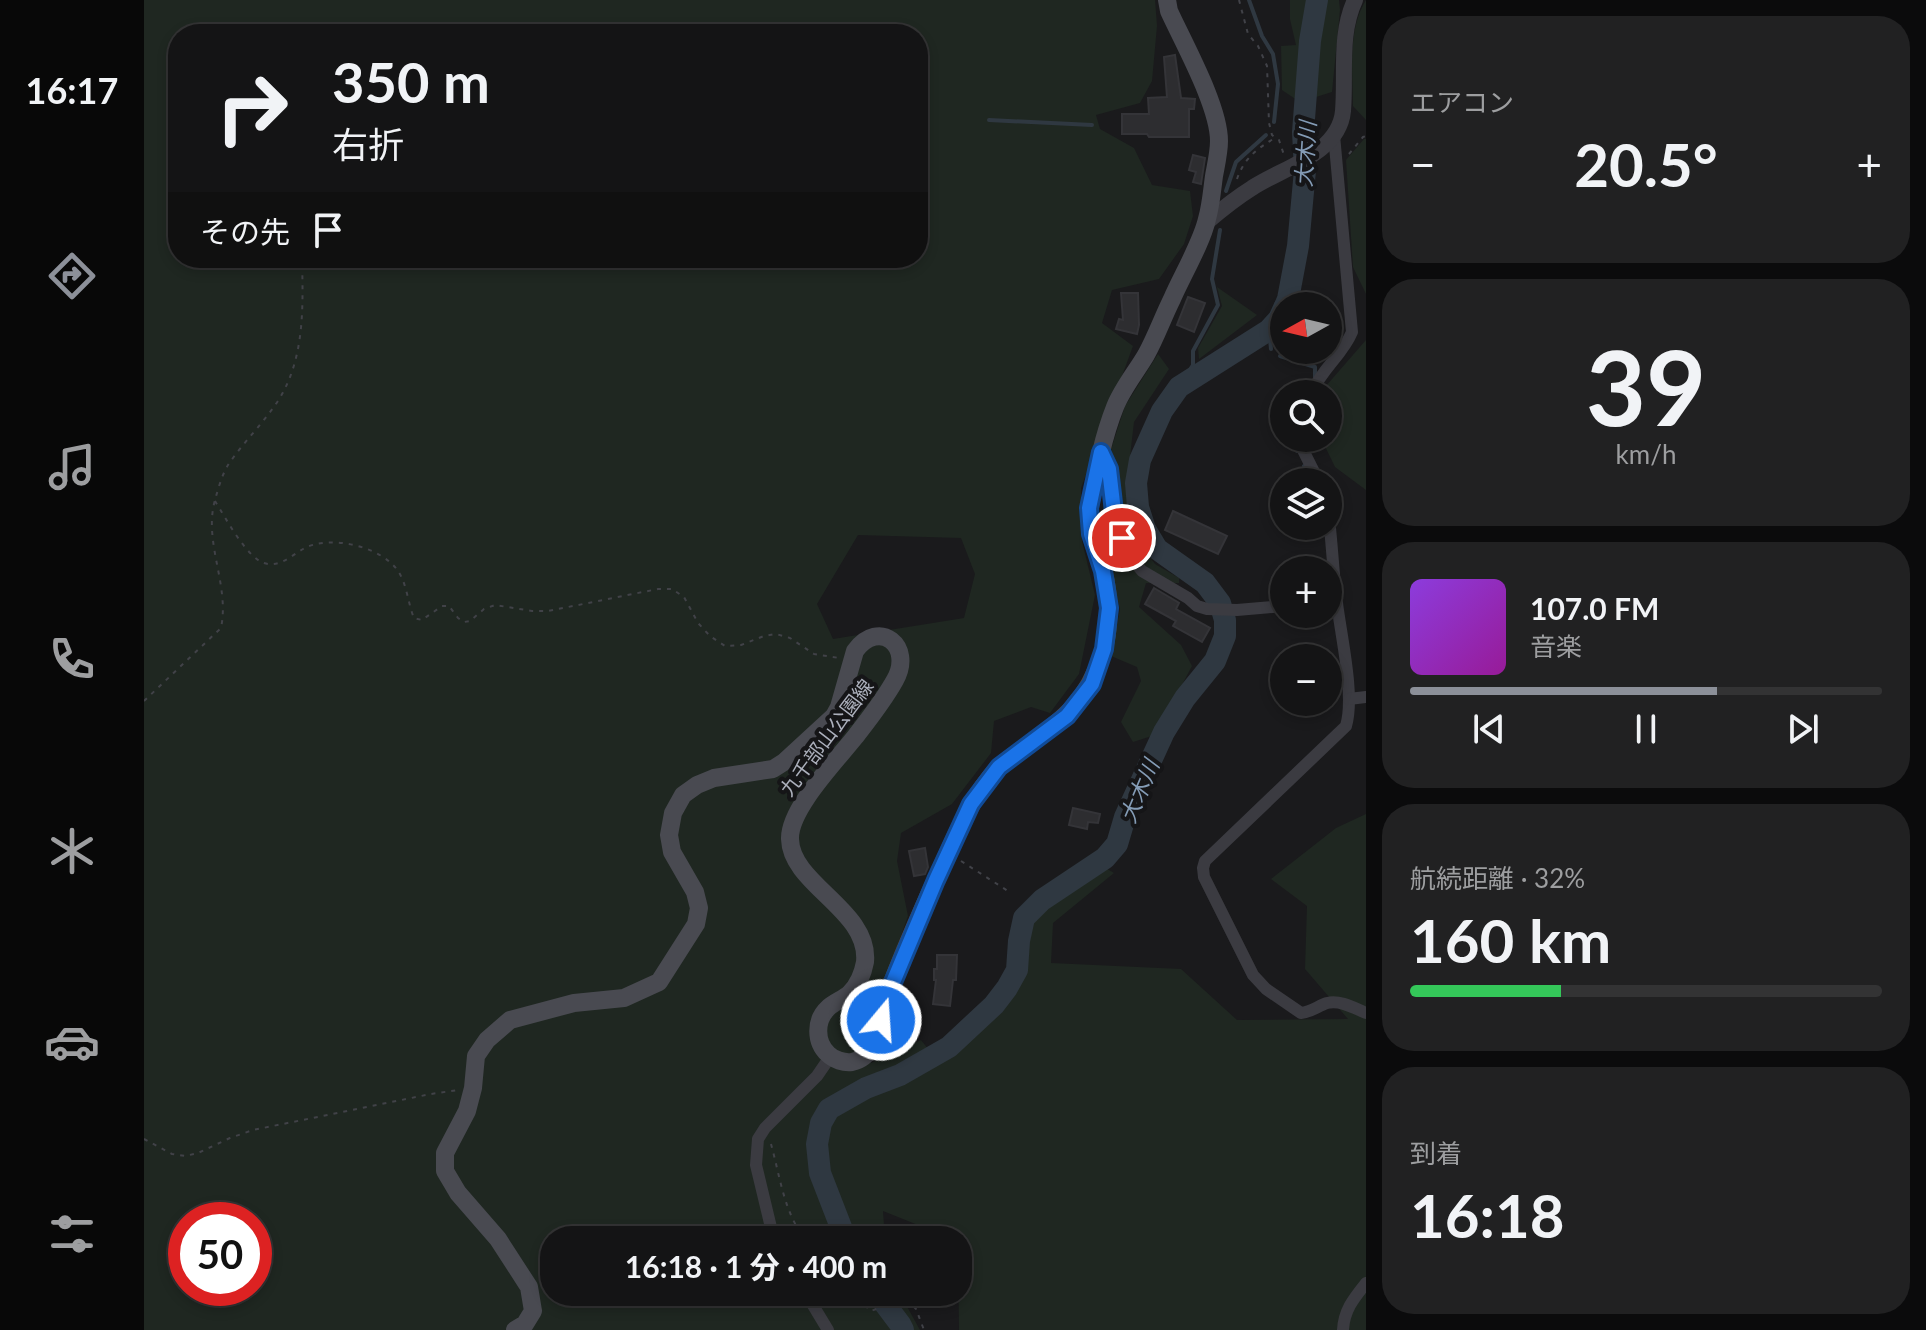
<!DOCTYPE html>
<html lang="ja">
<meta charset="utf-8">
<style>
:root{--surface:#141415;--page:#212122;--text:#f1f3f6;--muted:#9d9ea0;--line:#333334;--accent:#8c9099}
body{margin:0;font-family:Lato,"Noto Sans JP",sans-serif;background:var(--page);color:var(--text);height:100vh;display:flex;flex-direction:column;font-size:30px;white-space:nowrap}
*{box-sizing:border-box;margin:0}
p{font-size:26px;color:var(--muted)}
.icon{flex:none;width:44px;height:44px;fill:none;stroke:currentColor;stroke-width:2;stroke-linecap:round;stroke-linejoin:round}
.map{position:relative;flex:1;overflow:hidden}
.side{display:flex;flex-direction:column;gap:16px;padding:16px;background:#0b0b0c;width:560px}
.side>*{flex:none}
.banner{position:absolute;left:24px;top:24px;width:760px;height:244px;border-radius:32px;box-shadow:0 4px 12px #0003,0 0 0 2px var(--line);background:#141415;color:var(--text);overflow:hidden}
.needle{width:52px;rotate:262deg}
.tools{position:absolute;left:1126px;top:292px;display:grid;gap:16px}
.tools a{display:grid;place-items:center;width:72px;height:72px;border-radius:50%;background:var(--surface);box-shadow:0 4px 12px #0003,0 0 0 2px var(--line);font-size:40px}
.speed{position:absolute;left:24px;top:1202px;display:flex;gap:16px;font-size:40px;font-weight:700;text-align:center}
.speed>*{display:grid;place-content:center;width:104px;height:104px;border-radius:50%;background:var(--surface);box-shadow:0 4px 12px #0003,0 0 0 2px var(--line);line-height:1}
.speed .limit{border:12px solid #d22;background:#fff;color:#111}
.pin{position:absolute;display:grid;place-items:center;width:68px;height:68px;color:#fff;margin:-34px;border:4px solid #fff;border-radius:50%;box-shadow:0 2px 8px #0007}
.me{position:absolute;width:88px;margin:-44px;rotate:18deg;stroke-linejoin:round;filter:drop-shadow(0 0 6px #0008)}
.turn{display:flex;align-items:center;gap:28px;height:168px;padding:0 32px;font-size:36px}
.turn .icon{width:104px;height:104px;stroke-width:2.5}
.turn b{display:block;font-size:56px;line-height:68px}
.then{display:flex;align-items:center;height:76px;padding:0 32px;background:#0003;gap:16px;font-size:30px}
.big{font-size:60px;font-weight:700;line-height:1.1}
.side .tile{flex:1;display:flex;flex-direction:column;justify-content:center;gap:12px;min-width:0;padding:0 28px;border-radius:32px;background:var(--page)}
.side .dial{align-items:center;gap:0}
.dial b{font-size:104px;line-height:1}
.song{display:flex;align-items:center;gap:24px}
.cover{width:96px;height:96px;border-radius:12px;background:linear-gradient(135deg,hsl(270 70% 55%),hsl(300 70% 35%))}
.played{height:8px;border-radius:4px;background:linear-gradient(90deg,var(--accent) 65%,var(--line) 65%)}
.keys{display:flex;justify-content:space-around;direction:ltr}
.heat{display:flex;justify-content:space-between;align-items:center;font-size:44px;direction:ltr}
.charge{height:12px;border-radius:6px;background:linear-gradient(90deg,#34c759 32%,var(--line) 0)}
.trip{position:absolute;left:396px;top:1226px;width:432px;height:80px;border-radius:32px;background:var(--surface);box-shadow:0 4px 12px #0003,0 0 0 2px var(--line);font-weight:700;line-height:80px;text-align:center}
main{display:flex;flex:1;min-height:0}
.tabs{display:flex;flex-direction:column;width:144px;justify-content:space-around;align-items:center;background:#080808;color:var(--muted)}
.tabs .icon{width:56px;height:56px}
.tabs .selected{color:var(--accent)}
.tabs b{font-size:36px;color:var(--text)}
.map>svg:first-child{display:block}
.green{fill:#1f2721;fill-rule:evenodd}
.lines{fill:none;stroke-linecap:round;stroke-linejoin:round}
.stream{stroke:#2f3841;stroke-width:4}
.river{stroke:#2f3841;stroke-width:22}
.building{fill:#2d2d30;stroke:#343438;stroke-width:2}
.path{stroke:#414248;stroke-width:2;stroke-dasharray:4 6;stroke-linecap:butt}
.minor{stroke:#3b3b41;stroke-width:12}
.tertiary{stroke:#3b3b41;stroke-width:16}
.secondary{stroke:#494a51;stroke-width:18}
.route-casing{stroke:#114b97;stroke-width:20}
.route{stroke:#1a73e8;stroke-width:14}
.labels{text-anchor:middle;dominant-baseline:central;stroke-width:8;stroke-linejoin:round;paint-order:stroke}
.street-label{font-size:20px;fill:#acb0bc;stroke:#151517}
.water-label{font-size:22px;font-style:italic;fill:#849cb6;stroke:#151517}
</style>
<main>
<nav class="tabs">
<b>16:17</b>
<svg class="icon selected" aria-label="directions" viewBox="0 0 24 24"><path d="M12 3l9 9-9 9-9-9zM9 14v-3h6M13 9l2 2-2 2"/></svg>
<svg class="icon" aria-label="music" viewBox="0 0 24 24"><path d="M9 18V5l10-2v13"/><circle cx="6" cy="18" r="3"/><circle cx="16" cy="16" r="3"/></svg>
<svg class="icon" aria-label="phone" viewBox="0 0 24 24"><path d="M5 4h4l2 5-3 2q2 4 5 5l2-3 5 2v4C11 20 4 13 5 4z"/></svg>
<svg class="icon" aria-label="climate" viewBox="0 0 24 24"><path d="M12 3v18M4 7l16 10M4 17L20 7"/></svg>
<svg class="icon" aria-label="car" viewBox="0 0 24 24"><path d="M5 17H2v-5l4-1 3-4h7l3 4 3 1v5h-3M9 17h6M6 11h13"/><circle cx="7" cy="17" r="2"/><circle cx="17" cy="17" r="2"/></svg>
<svg class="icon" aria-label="filters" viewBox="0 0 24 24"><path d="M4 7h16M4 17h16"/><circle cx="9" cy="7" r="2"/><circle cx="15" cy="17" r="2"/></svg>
</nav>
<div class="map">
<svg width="1222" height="1330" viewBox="0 0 1222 1330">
<rect width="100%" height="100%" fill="#1a1a1c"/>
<g class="green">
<path d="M 0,0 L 1011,0 L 1013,26 L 1008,81 L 996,103 L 952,115 L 956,129 L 990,148 L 1008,185 L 1046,191 L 1049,216 L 1040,244 L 1015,279 L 968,290 L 958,323 L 989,346 L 937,488 L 938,541 L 951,595 L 935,674 L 906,713 L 887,707 L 850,721 L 847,753 L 808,804 L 757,833 L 753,861 L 764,916 L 726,1023 L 727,1063 L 777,1040 L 792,1059 L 854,1015 L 877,979 L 888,918 L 955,864 L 970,873 L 909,923 L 907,963 L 1037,969 L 1093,1020 L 1204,1019 L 1161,969 L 1163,906 L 1127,879 L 1192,828 L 1222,814 L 1222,1330 L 815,1330 L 814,1240 L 791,1240 L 779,1227 L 739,1211 L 741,1240 L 410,1240 L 410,1292 L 755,1292 L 776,1330 L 0,1330 ZM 34,34 L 774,34 L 774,258 L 34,258 ZM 714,535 L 817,538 L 831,574 L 820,618 L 689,639 L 673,604 ZM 42,1220 L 110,1220 L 110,1288 L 42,1288 Z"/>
<path d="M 1146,0 L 1195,0 L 1196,10 L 1188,92 L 1156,102 L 1138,90 L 1137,46 L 1152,45 L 1146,19 Z"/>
<path d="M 1222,0 L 1222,120 L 1209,106 C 1209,71 1203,31 1222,0 Z"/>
<path d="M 1220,139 L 1222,139 L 1222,294 L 1209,267 L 1202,160 Z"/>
<path d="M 1073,287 L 1113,315 L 1055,359 L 1054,348 L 1078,306 Z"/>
<path d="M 1222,340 L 1222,490 L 1191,467 L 1177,438 L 1184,438 L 1184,394 L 1180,394 L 1182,386 Z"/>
<path d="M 1014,354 L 1025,369 L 990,422 L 982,491 L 992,539 L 1011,564 L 1035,578 L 1035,583 L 1002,583 L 995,607 L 1037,645 L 1048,666 L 1011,735 L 989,742 L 977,722 L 997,681 L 993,667 L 967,656 L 976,609 L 958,538 L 960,471 L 981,406 Z"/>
</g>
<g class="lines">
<g class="stream">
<path d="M 1105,0 L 1118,36 L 1129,54 L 1134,84 L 1130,122"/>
<path d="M 845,120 L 948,125"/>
<path d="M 1082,191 L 1092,162 L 1122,135"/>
<path d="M 1125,330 L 1127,349"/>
<path d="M 1136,356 L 1171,367 L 1171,377"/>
<path d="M 1035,387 L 1049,365 L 1049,351 L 1074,305 L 1068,279 L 1076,230"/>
<path d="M 1147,438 L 1153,451"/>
<path d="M 1160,466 L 1168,482"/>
</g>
<g class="river">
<path d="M 1141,306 L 1144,299 L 1154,246 L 1161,170 L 1159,132 L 1166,41 L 1173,0"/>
<path d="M 702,1240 L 676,1173 L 673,1144 L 677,1123 L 685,1109 L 722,1088 L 756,1075 L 805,1047 L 850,1005 L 863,988 L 873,970 L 875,941 L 880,918 L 898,900 L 961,858 L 973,844 L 981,817 L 1020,732 L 1041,698 L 1071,661 L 1081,636 L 1081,620 L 1076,603 L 1061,583 L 1013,549 L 1001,529 L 994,507 L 992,483 L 996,460 L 1018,411 L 1035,387 L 1125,330 L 1135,319 L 1140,308"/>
<path d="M 732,1292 L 756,1324 L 759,1330"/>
</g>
</g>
<g class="building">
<path d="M 1031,55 L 1037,98 L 1051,99 L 1050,109 L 1045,109 L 1045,137 L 1005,137 L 1003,134 L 978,134 L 978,114 L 1005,114 L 1004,98 L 1023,97 L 1020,57 Z"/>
<path d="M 1049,155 L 1061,158 L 1057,184 L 1049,182 L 1052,172 L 1045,170 Z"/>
<path d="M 977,293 L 994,293 L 995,325 L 993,334 L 972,329 L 975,319 L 979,320 Z"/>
<path d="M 1044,297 L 1061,303 L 1050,332 L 1033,325 Z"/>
<path d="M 1029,511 L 1083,536 L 1074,554 L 1021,530 Z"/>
<path d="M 1010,588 L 1035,603 L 1032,609 L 1066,628 L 1058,642 L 1029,626 L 1032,621 L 1001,604 Z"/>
<path d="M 929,808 L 956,814 L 954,823 L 944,822 L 943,829 L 925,825 Z"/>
<path d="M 781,848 L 784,867 L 781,874 L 770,876 L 765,851 Z"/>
<path d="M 793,955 L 813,955 L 812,980 L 809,980 L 806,1006 L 789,1004 L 792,980 L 790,980 L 790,969 L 793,969 Z"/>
</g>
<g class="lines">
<g class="path">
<path d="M 1095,0 L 1104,34 L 1114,46 L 1123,66 L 1125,123 L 1128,135 L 1135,140 L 1140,155"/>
<path d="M 1205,154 L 1219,137 L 1222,136"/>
<path d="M 1093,179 C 1100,159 1112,149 1131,138"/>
<path d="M 71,501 C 81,517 103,558 120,563 C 135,568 147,556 159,549 C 185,534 237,546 254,571 C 263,584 264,604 270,618 L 278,620 L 298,606 L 305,606 L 314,618 L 320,622 L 326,621 L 340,609 L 351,605 L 388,611 L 404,611 L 514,589 L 528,589 L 540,597 L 554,623 L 566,636 L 581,646 L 597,645 L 620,636 L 632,634 L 646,638 L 670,654 L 695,658"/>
<path d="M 0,701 L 77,628 C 86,585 59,542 71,500 C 74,489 78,475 84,465 C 100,441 122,421 137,396 C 161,354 159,305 158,258"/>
<path d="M 817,861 L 864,891"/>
<path d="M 0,1139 L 28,1154 L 41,1156 L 54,1153 L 86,1138 L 109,1130 L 287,1094 L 314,1090"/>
<path d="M 627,1144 C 636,1176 640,1214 662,1240"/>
<path d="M 706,1292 L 727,1311 L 735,1308 L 749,1297 L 760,1296 L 772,1309 L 780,1330"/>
</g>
<g class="minor">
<path d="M 1167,394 C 1178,368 1198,356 1208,332 L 1190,135"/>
<path d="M 1155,438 L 1159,450 L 1175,482"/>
<path d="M 957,453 L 965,469 L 971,520 L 985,555 L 998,571 L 1044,598 L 1053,606 L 1063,609 L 1093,610 L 1140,606"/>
<path d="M 1184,510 C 1188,541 1189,572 1193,603 C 1197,636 1211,696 1202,726 L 1061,861 L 1059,868 L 1060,877 L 1109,975 L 1122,989 L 1157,1013 C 1167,1012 1174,1006 1183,1003 C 1197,1000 1210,1008 1222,1013"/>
<path d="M 1205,699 L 1222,697"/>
<path d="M 630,1240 L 612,1165 L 614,1139 L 621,1128 L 673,1076 L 686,1057"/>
<path d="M 661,1292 L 684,1330"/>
<path d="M 1199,1330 C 1200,1310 1210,1298 1222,1283"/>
</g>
<path class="tertiary" d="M 1063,222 C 1077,210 1092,198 1108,188 C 1138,168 1195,154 1199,111 C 1202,74 1195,34 1211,0"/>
<path class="secondary" d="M 371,1330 L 381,1324 L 389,1311 L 385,1287 L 354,1239 L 314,1193 L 301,1171 L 301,1153 L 323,1111 L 329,1088 L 332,1056 L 343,1040 L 366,1020 L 430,1003 L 480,998 L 515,982 L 552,924 L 555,908 L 551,892 L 528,852 L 525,835 L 529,813 L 539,795 L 553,785 L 570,778 L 629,769 L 640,762 L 690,716 L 695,707 L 711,651 C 735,618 770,646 751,680 C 740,700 725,719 711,737 C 692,761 645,809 646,839 C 647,885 726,910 721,962 C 719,973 714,985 706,993 C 700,999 690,1002 684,1008 C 671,1020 671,1042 684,1054 C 690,1060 700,1063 708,1062 C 717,1060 724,1054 728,1046 C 736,1031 737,1012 743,996 C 758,955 776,914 794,875 C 811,838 826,798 854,768 C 862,760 872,754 881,747 C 920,718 942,703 958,655 C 967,628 966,596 959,569 C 952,545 942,525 947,501 C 953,469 959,437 971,407 C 978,389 992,372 1002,355 C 1012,337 1019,317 1028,299 C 1038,276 1058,242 1063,219 C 1067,205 1068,190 1070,176 C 1072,165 1075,152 1075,141 C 1075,106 1040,44 1025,11 L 1023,0"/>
</g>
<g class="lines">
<defs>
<path id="route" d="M 737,1020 L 742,999 L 792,880 L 827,804 L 855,767 L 923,716 L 948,684 L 960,649 L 965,608 L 959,571 L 947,534 L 945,508 L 957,452 L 965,469 L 971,520 L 978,538"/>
</defs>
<use href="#route" class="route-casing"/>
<use href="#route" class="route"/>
</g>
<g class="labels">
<g class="street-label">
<text transform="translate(682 737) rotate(-53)">九千部山公園線</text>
</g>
<g class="water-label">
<text transform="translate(1161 154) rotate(-86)">大木川</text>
<text transform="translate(995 791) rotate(-67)">大木川</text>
</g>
</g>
</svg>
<div class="tools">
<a><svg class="needle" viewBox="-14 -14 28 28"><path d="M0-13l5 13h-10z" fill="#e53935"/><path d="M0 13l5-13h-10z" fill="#9d9ea0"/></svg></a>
<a><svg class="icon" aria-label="search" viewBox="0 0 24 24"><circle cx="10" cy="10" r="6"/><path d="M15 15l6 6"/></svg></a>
<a><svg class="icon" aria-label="layers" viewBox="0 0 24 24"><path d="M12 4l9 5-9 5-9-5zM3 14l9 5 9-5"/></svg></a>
<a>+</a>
<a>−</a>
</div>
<div class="speed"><div class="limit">50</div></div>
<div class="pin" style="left:978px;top:538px;background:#d93025"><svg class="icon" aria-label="arrive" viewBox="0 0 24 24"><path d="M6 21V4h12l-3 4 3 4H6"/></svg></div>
<svg class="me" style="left:737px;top:1020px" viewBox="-20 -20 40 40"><circle r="17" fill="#1a73e8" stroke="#fff" stroke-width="3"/><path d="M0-11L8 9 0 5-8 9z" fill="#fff"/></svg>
<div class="trip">16:18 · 1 分 · 400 m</div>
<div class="banner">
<div class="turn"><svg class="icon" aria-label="right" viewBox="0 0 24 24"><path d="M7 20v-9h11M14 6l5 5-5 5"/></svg><div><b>350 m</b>右折</div></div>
<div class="then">その先<svg class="icon" aria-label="arrive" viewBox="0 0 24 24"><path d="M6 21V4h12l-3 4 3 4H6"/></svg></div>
</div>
</div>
<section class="side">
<div class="tile"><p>エアコン</p>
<div class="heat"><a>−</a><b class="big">20.5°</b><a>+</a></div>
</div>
<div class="tile dial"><b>39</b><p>km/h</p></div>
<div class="tile">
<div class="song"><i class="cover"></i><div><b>107.0 FM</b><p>音楽</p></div></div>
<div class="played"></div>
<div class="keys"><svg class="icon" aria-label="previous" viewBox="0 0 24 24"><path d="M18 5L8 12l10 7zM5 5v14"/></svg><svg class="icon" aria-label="pause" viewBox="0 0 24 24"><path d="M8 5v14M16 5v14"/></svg><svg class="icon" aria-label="next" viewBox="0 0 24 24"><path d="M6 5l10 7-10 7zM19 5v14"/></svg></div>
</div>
<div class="tile"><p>航続距離 · 32%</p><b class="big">160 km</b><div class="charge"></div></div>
<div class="tile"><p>到着</p><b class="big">16:18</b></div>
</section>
</main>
